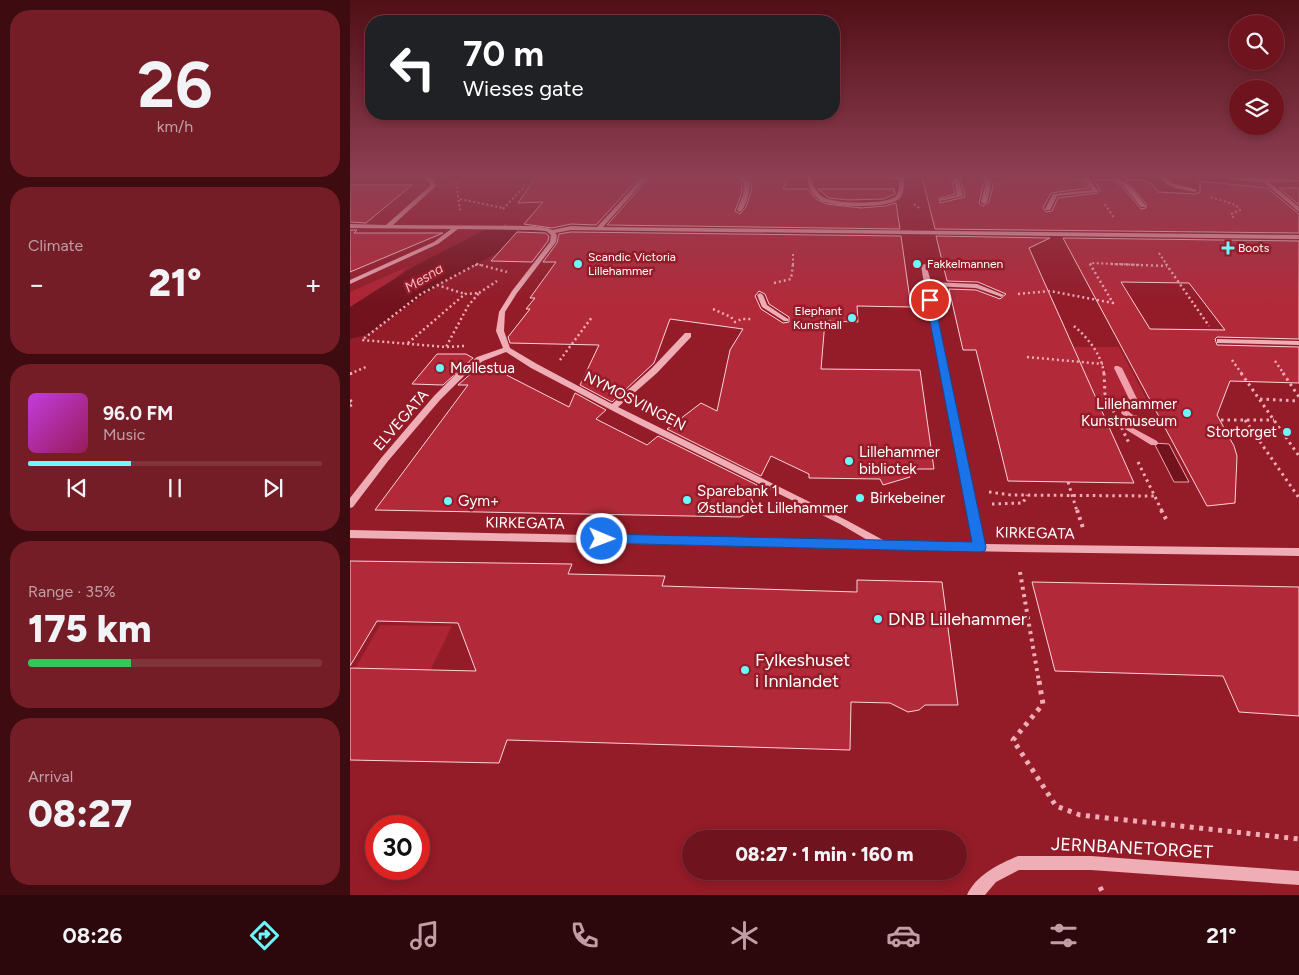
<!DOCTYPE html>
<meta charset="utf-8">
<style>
:root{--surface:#6f141e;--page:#741d27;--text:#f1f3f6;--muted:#c09ea4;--line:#81333c;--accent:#6bf9ff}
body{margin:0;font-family:Figtree,sans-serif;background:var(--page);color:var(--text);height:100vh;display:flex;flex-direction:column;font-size:19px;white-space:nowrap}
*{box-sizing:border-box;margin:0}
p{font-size:16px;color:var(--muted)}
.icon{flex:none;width:28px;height:28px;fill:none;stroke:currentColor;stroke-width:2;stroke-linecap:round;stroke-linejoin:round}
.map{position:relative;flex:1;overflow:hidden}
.panel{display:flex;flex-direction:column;gap:10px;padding:10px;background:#3d0b10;width:350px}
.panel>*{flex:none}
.hud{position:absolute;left:15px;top:15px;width:475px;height:105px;border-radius:20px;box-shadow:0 2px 8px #0003,0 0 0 1px var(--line);background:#202124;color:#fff;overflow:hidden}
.controls{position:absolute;left:879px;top:15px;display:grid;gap:10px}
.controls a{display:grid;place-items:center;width:55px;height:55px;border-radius:50%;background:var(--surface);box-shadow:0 2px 8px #0003,0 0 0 1px var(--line);font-size:25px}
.speed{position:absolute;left:15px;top:815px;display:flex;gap:10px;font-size:25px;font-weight:700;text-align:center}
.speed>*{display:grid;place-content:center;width:65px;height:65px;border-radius:50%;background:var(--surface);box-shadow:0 2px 8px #0003,0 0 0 1px var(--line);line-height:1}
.speed .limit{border:8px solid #d22;background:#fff;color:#111}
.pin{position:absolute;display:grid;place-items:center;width:42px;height:42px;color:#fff;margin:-21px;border:2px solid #fff;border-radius:50%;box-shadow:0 1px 5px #0007}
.me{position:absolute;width:55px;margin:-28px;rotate:91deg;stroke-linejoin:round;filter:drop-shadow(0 0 4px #0008)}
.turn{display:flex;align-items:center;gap:18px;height:105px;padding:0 15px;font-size:22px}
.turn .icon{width:65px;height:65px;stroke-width:2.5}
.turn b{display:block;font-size:35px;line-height:42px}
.big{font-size:38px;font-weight:800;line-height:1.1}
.panel .widget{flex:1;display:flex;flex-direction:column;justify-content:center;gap:8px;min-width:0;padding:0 18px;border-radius:20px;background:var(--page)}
.panel .dial{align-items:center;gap:0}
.dial b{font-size:65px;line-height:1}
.song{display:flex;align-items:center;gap:15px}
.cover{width:60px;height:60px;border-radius:8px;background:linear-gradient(135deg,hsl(290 70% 55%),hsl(330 70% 35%))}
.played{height:5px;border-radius:2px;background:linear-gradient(90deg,var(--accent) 35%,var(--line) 35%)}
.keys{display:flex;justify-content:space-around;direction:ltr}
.heat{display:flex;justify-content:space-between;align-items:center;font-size:28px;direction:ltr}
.charge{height:8px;border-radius:4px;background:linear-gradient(90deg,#34c759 35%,var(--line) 0)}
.trip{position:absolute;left:332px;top:830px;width:285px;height:50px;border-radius:25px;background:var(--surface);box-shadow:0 2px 8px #0003,0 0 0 1px var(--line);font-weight:800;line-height:50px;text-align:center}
.tabs{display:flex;height:80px;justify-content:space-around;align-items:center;background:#2c080c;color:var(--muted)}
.tabs .icon{width:35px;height:35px}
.tabs .selected{color:var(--accent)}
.tabs b{font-size:22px;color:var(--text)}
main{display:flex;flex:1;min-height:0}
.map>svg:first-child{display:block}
.green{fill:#ad2435}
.water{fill:#72121c;stroke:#f1a0ab}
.pier{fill:#941b28}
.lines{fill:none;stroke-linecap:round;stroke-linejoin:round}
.stream{fill:#f1a0ab;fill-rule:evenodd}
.river{fill:#72121c;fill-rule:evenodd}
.building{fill:#b22a3a;stroke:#fbd3d8;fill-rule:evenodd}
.path-far4{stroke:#efadb5;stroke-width:2;stroke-dasharray:2 2.5;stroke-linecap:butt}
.path-far3{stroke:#efadb5;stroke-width:2.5;stroke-dasharray:2 3;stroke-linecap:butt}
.path-far2{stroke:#efadb5;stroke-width:3;stroke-dasharray:2.5 4;stroke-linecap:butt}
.path-far1{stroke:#efadb5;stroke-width:4;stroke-dasharray:3 4.5;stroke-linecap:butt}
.path{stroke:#efadb5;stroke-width:5;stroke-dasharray:4 5.5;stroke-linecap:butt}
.minor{fill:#efadb5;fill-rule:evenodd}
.route{fill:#1a73e8;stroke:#114b97}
.poi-dot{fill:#6bf9ff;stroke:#941b28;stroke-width:2}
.labels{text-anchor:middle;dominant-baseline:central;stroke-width:5;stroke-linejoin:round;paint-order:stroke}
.far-poi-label{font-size:12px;fill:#fff;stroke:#941b28;text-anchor:start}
.far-water-label{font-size:14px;font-style:italic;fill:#f6b9c1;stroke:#941b28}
.poi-label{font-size:15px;fill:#fff;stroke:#941b28;text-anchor:start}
.street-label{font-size:15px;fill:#fff;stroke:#941b28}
.near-poi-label{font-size:18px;fill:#fff;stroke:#941b28;text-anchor:start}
.near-street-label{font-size:18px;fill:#fff;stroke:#941b28}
</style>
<main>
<section class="panel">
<div class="widget dial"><b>26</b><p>km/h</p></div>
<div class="widget"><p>Climate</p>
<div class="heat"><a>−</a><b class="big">21°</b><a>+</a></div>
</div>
<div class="widget">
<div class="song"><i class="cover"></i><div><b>96.0 FM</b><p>Music</p></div></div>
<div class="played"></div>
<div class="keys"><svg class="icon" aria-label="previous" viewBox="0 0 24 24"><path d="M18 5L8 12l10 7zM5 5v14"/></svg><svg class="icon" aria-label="pause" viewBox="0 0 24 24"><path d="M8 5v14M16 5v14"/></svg><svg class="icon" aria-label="next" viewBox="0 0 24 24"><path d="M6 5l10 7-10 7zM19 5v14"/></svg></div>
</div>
<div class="widget"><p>Range · 35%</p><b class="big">175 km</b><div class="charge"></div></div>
<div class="widget"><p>Arrival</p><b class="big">08:27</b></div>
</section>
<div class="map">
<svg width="949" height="895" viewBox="0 0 949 895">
<rect width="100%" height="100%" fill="#941b28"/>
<g class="green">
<path d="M 59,266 L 31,292 L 0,314 L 0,292 Z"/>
<path d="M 724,347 L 769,347 L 799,404 L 746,403 L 710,360 L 730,361 Z"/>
<path d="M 30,625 L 102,626 L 81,669 L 5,669 Z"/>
</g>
<g class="water">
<path d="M 156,225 L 169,236 L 100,273 L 70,265 Z"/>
<path d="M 69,271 L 91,277 L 51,298 L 48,304 L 0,334 L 0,319 Z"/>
<path d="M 804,443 L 819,444 L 839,482 L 824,482 Z"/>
</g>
<path class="pier" d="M 183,212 L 208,220 L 169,236 L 133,236 Z"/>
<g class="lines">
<path class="stream" d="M 765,366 L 768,366 L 772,368 L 791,407 L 790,409 L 780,411 L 779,412 L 783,415 L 798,418 L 799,420 L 798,424 L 783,428 L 807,441 L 808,443 L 807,445 L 801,445 L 775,429 L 776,424 L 788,421 L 777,419 L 771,413 L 774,407 L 782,405 L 764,368 Z"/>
<path class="river" d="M 151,225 L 164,228 L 169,236 L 164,244 L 91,283 L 16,335 L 0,339 L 0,307 L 63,267 L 138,228 Z"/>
</g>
<g class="building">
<path d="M 186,177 L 290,177 L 246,225 L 221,224 L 202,228 L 174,224 L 193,202 L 168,203 Z"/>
<path d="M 300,177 L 387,177 L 392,185 L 391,195 L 385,211 L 390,214 L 396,207 L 401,192 L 402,184 L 397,177 L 438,177 L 433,189 L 458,189 L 466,199 L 476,204 L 511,208 L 535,206 L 546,203 L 550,229 L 257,225 Z"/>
<path d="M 572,177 L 601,177 L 605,194 L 589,198 L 590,203 L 615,197 L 610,177 L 629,177 L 632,180 L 633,186 L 629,203 L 633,206 L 639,202 L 643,186 L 640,177 L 723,177 L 725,180 L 733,180 L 739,188 L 701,193 L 693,208 L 696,212 L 702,211 L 708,198 L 748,193 L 750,190 L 743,180 L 761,180 L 772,186 L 791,209 L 796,208 L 796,204 L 775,180 L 795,180 L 797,183 L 801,183 L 808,192 L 845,194 L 850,192 L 850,181 L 917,188 L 949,214 L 949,233 L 585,229 Z"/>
<path d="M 0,185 L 62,185 L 16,223 L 0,222 Z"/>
<path d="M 929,188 L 949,188 L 949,205 Z"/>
<path d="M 468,189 L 544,189 L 545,194 L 533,199 L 498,200 L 479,198 Z"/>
<path d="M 0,230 L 7,230 L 4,233 L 93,233 L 0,272 Z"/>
<path d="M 167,232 L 195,233 L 199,236 L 198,241 L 182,262 L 141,261 Z"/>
<path d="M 221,232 L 551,236 L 561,307 L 507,306 L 508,322 L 475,321 L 471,369 L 570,370 L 584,469 L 559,469 L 560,477 L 533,485 L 530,479 L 459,478 L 459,474 L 421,456 L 411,476 L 317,429 L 351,403 L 367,411 L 380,350 L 393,329 L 320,319 L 304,363 L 262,402 L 230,385 L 249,345 L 160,343 L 158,337 L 180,309 L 176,309 L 185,298 L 180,298 L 206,262 L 193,262 L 207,243 L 209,234 ZM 409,291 L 415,294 L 419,304 L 439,317 L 439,322 L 433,323 L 411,309 L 405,296 Z"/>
<path d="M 586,236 L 700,238 L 679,248 L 784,483 L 658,481 L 626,350 L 613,350 L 599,289 L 626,290 L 650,299 L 656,294 L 628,282 L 597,281 Z"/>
<path d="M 713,238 L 949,241 L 949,339 L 867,337 L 865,339 L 867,345 L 949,347 L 949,383 L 880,381 L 867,415 L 884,446 L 887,456 L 885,503 L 857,506 ZM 771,282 L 839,283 L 875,330 L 800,329 Z"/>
<path d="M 87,354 L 116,354 L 123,358 L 93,385 L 62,384 Z"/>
<path d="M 133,363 L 219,407 L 225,393 L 256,410 L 246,419 L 297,445 L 308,436 L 407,485 L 401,498 L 406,509 L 390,517 L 25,510 L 118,385 L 108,385 Z"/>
<path d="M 0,561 L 222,564 L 218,574 L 315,576 L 312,586 L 507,592 L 507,580 L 592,582 L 608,705 L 575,705 L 569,710 L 558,712 L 540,703 L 501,702 L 500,750 L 157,740 L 149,763 L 0,760 L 0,668 L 126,671 L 108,623 L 27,621 L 0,666 Z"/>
<path d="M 682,582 L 949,587 L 949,716 L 889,712 L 873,676 L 705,671 Z"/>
</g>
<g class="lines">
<g class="path-far4">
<path d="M 106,182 L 110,210"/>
<path d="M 861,197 L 886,205 L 890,210 L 881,214 L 884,218"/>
<path d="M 110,199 L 153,208"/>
<path d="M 564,204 L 569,208"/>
<path d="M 755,204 L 764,218"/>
<path d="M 153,209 L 172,189 L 177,177"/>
<path d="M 809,253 L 817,265"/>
<path d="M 125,265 L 131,265"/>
<path d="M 443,265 L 443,252"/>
<path d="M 741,265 L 740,263 L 793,265"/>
</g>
<g class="path-far3">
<path d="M 761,264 L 817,266"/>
<path d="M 816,264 L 859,326"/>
<path d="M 424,283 L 441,279 L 443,264"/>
<path d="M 87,285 L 115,294"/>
<path d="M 129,293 L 147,281"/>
<path d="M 668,294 L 700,291 L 763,303 L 740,264"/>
<path d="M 363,309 L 381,317 L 385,322 L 392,319 L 403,319"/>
<path d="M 724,326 C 738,338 752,355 754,374"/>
<path d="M 58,343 L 115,294 L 129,293 L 118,306 L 96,347"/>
<path d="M 114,346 L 96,347 L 12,340 L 71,294 L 127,264 L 157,272"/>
<path d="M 677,357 L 753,364"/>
<path d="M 210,360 L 242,317"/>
<path d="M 882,360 L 892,374"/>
<path d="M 925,361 L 934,374"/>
<path d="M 0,374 L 18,366"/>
</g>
<g class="path-far2">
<path d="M 754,373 L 755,394 L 779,443"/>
<path d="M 891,373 L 949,456"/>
<path d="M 933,373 L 949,397"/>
<path d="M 0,374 L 2,373"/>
<path d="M 910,399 L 949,401"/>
<path d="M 0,400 L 3,404 L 0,406"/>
<path d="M 871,420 L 924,420"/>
<path d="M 895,420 L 949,498"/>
<path d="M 788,462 L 812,511"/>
<path d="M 718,482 L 727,511"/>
<path d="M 639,492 L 661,495 L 805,496"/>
<path d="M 642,504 L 673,503 L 677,495"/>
</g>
<g class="path-far1">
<path d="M 727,510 L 733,528"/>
<path d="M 811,510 L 816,519"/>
<path d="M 670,572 L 689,682"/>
</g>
<g class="path">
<path d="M 689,681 L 693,704 L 663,740 L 706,806 L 730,815 L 949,839"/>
<path d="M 750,887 L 754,895"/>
</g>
<g class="minor">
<path d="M 0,177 L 3,177 L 0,179 Z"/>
<path d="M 70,177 L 77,177 L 83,180 L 86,186 L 43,225 L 183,226 L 198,228 L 202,230 L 221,226 L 247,227 L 293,177 L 298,177 L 253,227 L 949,235 L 949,239 L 221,230 L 205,233 L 207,235 L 206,242 L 167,293 L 155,312 L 154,331 L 160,348 L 187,364 L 262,404 L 301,369 L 335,333 L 341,333 L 341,337 L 307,373 L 268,407 L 496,520 L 535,541 L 624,543 L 574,284 L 571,265 L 576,264 L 581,282 L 627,284 L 654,295 L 651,297 L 649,296 L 626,288 L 581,286 L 634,544 L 949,548 L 949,556 L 665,552 L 0,538 L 0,530 L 519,541 L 490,524 L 286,423 L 181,368 L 156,352 L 133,361 L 119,371 L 90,400 L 38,461 L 3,507 L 0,508 L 0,498 L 32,457 L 84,396 L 113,367 L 127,357 L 153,348 L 146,331 L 149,312 L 162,291 L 200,242 L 201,235 L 196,231 L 183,230 L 108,229 L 88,244 L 0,284 L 0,280 L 84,242 L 101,229 L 0,228 L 0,224 L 36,225 L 80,186 L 79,182 Z"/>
<path d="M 389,177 L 394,177 L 400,184 C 399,193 397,206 390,212 L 387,210 L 393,195 L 394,184 Z"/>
<path d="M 457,177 L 461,177 C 463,185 466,193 473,197 C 482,204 539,205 546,196 C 549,192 549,185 549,180 L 521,177 L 557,177 L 554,180 C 554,186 554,193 550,198 C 540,209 482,208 470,200 C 462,195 458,186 457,177 Z"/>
<path d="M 603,177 L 608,177 L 613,196 L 590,201 L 590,199 L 607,195 Z"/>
<path d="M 631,177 L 638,177 L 641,186 L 637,202 L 634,204 L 631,202 L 635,186 L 634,179 Z"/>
<path d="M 733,177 L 738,177 L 748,191 L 747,192 L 707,196 L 700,210 L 696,210 L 695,209 L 703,194 L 742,190 Z"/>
<path d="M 759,177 C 776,177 785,193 795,205 L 795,207 L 791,207 L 773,185 Z"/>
<path d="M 810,177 L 815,177 L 824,184 L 848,190 L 845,192 C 832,189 818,189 810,177 Z"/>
<path d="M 866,177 L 949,180 L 949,182 L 919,182 L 949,207 L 949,212 L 913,182 L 894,181 Z"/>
<path d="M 410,293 L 413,295 L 417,305 L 438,319 L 438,321 L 434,321 L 412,307 L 407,295 Z"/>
<path d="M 867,339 L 949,341 L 949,345 L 870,343 L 867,343 Z"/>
<path d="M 668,856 L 741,856 L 949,871 L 949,885 L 741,870 L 669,870 L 646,882 L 635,895 L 617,895 C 626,875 649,864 668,856 Z"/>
</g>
</g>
<linearGradient id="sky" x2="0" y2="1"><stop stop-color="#510f16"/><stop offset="0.58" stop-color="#8e3f53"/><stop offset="1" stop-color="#8e3f53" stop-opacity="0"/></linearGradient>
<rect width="949" height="303" fill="url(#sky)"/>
<path class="route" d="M 580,297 L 584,300 L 636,547 L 635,551 L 630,552 L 247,543 L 245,539 L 247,536 L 252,534 L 622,542 L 576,300 Z"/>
<g class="poi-dot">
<path d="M875.5 240.5h5v5h5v5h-5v5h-5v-5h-5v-5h5z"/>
<circle cx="228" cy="264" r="5"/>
<circle cx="567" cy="264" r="5"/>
<circle cx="502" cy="318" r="5"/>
<circle cx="90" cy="368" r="5"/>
<circle cx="837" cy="413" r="5"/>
<circle cx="937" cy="432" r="5"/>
<circle cx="499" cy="461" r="5"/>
<circle cx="510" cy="498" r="5"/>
<circle cx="337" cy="500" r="5"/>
<circle cx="98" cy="501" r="5"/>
<circle cx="528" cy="619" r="5"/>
<circle cx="395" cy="670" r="5"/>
</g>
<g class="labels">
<g class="far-poi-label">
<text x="888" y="248">Boots</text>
<text x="238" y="257">Scandic Victoria<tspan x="238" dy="14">Lillehammer</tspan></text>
<text x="577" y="264">Fakkelmannen</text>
<text x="492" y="311" text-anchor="end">Elephant<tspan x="492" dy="14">Kunsthall</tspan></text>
</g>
<g class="far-water-label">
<text transform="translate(74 278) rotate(-31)">Mesna</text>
</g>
<g class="poi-label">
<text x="100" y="368">Møllestua</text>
<text x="827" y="404" text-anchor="end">Lillehammer<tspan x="827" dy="17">Kunstmuseum</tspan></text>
<text x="927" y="432" text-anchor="end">Stortorget</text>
<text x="509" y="452">Lillehammer<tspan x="509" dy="17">bibliotek</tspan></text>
<text x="347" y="491">Sparebank 1<tspan x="347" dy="17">Østlandet Lillehammer</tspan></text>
<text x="520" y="498">Birkebeiner</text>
<text x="108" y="501">Gym+</text>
</g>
<g class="street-label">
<text transform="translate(285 401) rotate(27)">NYMOSVINGEN</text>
<text transform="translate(51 420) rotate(-49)">ELVEGATA</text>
<text transform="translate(175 523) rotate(1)">KIRKEGATA</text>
<text transform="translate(685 533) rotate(1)">KIRKEGATA</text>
</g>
<g class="near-poi-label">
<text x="538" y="619">DNB Lillehammer</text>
<text x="405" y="660">Fylkeshuset<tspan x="405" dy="21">i Innlandet</tspan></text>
</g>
<g class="near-street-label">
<text transform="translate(782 848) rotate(3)">JERNBANETORGET</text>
</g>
</g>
</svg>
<div class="controls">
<a><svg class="icon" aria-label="search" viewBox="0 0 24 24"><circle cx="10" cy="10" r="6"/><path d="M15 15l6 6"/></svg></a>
<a><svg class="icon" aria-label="layers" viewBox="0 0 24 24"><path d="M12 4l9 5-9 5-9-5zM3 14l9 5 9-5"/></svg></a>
</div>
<div class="speed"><div class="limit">30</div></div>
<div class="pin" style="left:580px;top:300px;background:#d93025"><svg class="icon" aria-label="arrive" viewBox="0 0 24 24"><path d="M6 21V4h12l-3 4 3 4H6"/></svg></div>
<svg class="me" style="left:252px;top:539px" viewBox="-20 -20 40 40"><circle r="17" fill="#1a73e8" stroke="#fff" stroke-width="3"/><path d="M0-11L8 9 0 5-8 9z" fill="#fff"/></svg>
<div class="trip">08:27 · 1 min · 160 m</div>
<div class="hud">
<div class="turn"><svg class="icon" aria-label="left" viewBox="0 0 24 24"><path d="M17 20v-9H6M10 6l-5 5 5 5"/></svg><div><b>70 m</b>Wieses gate</div></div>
</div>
</div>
</main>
<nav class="tabs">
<b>08:26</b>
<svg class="icon selected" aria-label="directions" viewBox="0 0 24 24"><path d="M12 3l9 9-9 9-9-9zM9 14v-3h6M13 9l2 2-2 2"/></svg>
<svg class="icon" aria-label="music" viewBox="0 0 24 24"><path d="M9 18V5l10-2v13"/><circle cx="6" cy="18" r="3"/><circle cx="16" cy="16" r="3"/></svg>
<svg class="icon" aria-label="phone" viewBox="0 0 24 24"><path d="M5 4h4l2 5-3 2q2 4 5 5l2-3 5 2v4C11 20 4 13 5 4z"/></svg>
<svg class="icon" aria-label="climate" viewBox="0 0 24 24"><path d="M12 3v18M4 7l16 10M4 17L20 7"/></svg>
<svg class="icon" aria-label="car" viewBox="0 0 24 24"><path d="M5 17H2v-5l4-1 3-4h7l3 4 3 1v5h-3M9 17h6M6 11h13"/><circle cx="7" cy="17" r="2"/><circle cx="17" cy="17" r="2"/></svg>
<svg class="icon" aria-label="filters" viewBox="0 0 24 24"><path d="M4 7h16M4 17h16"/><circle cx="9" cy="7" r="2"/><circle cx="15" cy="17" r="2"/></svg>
<b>21°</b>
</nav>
